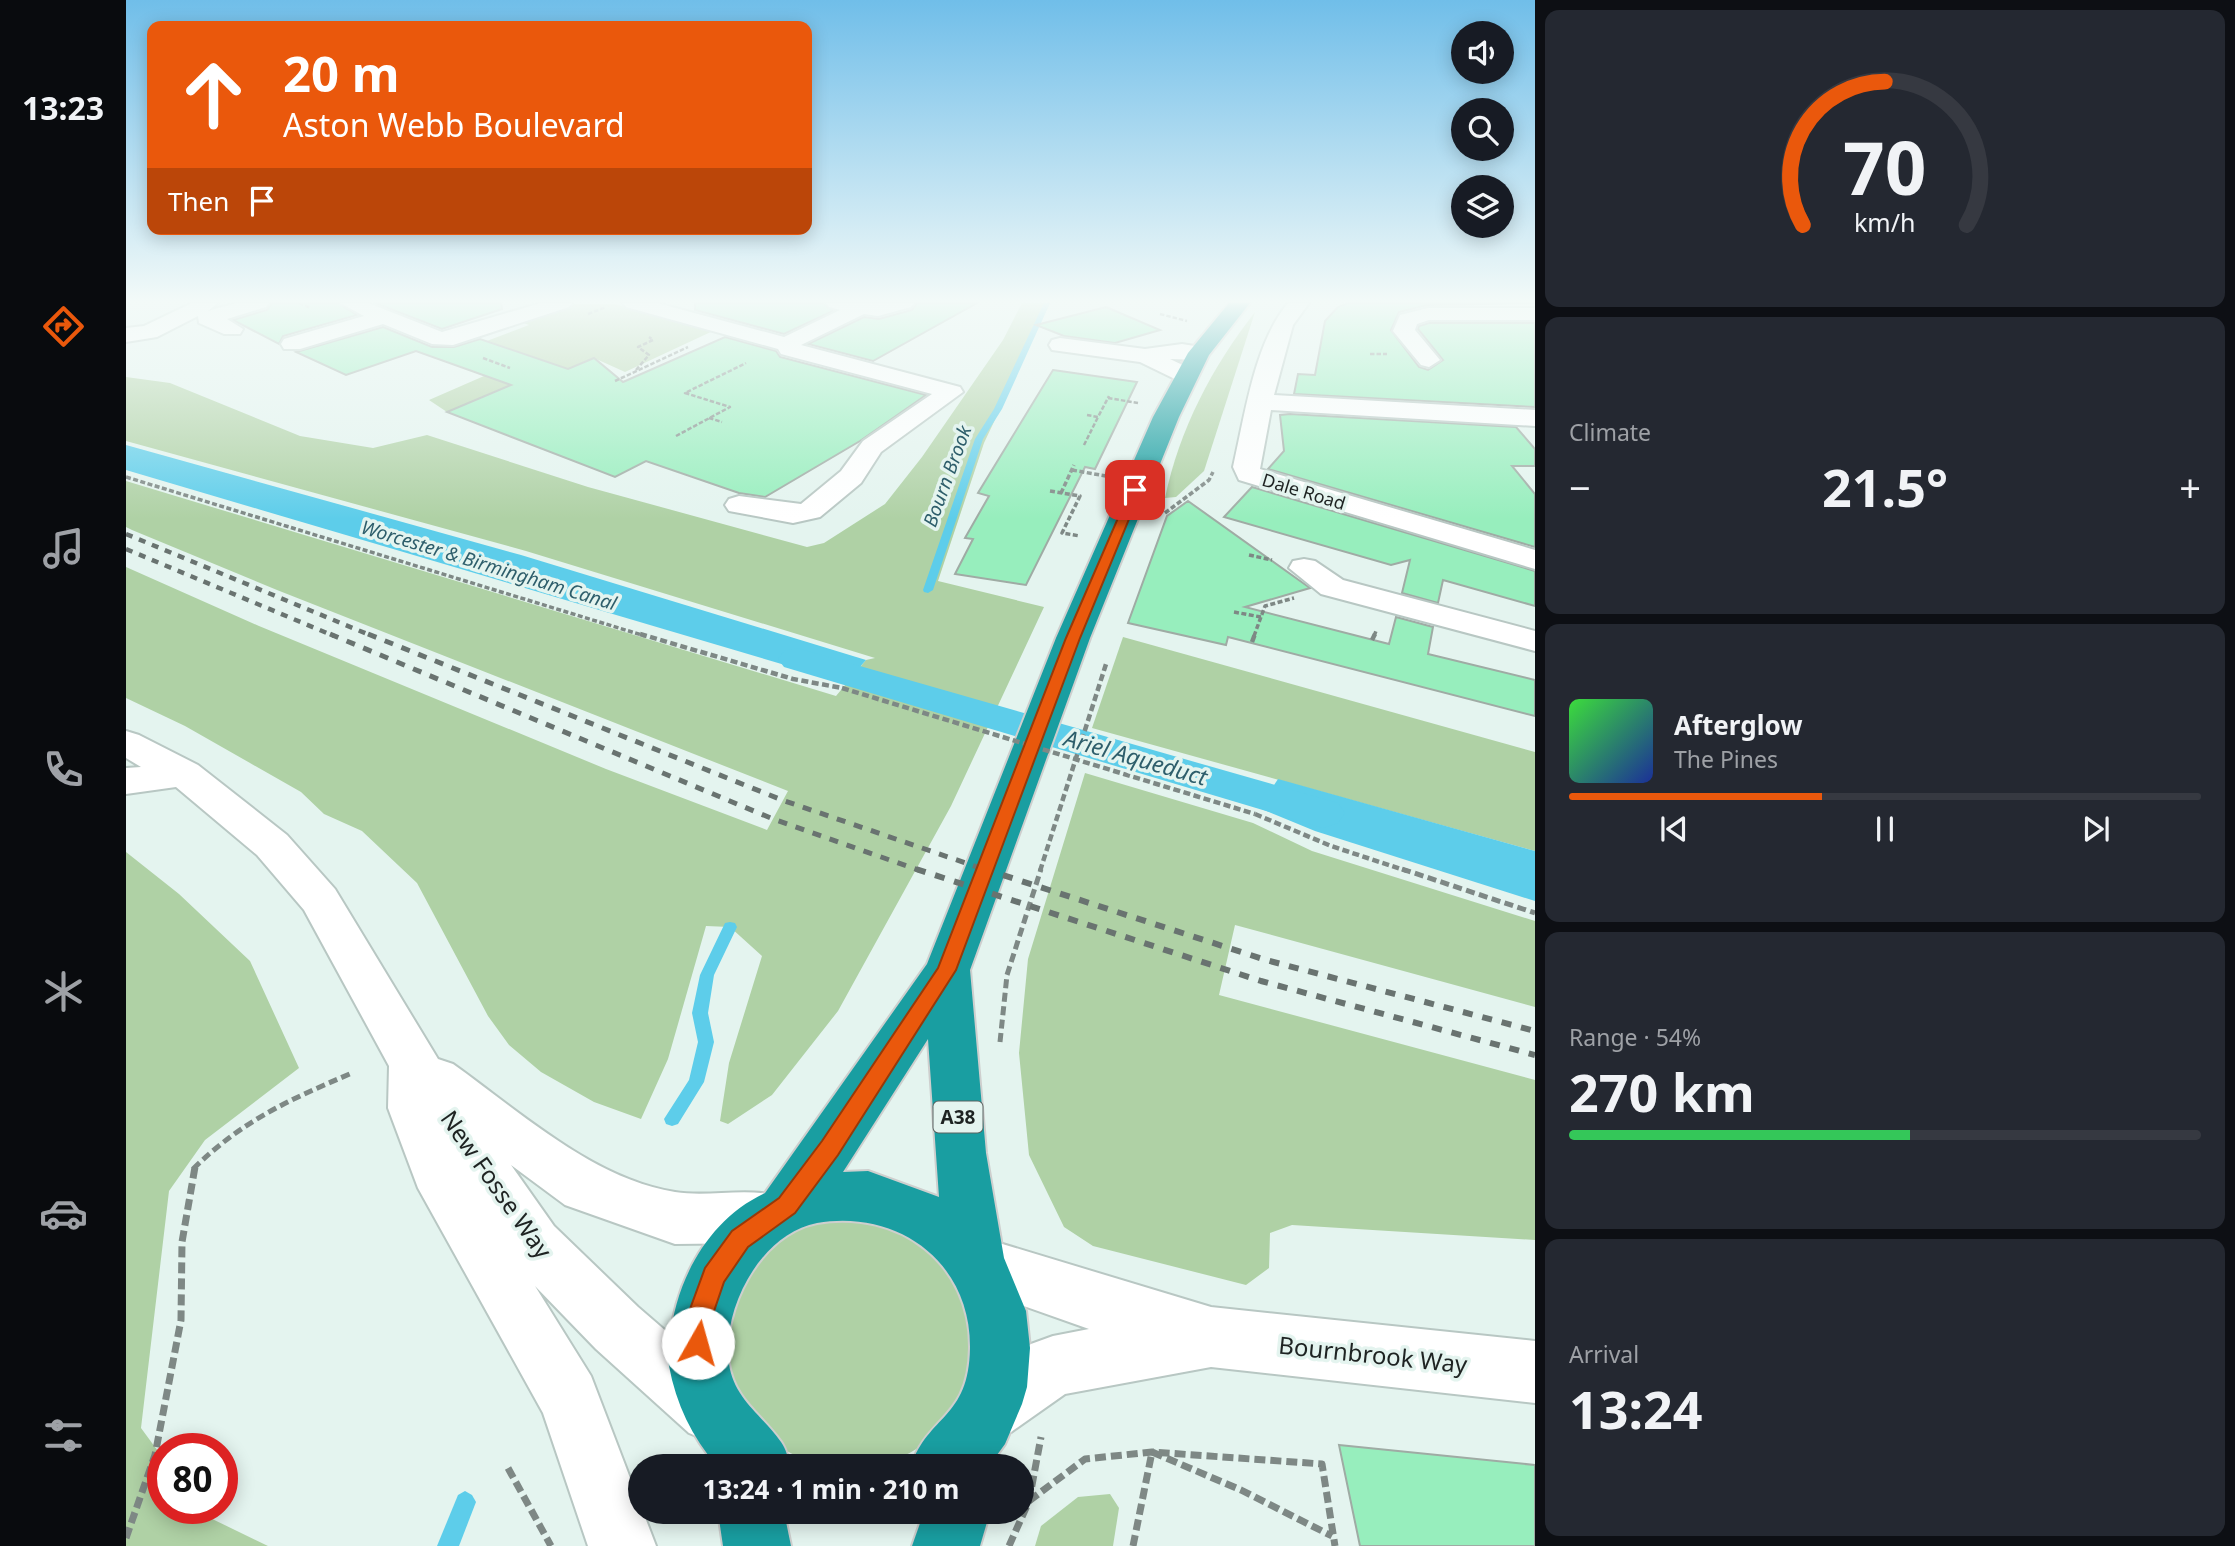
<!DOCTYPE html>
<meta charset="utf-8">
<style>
:root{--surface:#171b24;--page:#242831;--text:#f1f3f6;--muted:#9ea1a6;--line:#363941;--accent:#ea580c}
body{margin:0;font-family:"Noto Sans",sans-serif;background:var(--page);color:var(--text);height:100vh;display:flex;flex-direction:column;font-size:26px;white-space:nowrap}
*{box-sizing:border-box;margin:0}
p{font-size:23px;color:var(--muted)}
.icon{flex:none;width:38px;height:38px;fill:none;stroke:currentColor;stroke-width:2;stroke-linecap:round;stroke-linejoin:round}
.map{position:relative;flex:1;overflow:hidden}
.sheet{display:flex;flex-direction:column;gap:10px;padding:10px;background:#0d0f14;width:700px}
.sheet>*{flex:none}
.top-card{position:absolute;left:21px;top:21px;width:665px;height:214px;border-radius:14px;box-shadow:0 4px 18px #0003;background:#ea580c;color:#fff;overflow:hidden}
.buttons{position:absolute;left:1325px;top:21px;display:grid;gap:14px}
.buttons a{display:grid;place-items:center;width:63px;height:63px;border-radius:50%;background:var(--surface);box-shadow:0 4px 18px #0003;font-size:35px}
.speed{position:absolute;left:21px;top:1433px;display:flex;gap:14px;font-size:35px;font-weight:700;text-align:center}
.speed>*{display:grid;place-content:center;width:91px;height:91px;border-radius:50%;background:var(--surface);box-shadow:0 4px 18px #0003;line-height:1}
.speed .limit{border:10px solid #d22;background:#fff;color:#111}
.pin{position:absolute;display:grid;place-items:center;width:60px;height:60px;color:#fff;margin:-30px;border-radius:14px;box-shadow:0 4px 10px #0006}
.me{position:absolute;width:77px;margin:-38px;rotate:7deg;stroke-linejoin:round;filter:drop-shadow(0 0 5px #0008)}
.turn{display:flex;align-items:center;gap:24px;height:147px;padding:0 21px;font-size:32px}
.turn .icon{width:91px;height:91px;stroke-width:2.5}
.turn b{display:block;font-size:49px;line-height:60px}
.then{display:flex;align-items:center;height:66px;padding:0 21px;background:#0003;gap:14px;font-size:26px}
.big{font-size:52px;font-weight:700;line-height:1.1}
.sheet .card{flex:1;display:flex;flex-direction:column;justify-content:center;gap:10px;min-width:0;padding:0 24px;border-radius:14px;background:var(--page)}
.sheet .dial{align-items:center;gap:0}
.dial svg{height:182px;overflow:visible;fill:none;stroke:var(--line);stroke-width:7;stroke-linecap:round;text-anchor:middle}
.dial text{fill:var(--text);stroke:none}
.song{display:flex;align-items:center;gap:21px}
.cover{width:84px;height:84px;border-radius:10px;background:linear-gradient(135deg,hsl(120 70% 55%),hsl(230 70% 35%))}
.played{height:7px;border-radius:4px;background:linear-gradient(90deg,var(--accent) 40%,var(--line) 40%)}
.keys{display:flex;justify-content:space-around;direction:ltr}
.heat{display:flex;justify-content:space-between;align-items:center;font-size:38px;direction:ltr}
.charge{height:10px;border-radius:5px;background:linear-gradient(90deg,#34c759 54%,var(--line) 0)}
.trip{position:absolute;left:502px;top:1454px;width:406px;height:70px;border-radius:35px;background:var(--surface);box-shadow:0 4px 18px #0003;font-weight:700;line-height:70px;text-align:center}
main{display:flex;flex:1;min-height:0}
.dock{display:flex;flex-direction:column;width:126px;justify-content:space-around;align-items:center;background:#090b0e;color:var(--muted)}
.dock .icon{width:49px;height:49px}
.dock .active{color:var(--accent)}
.dock b{font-size:32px;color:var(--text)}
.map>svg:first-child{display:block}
.green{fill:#afd1a5}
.water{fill:#5dcdea}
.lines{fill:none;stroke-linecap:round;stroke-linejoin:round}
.stream{fill:#5dcdea;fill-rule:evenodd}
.canal{fill:#5dcdea;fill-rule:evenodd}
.building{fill:#97eebd;stroke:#9faba4;stroke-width:2}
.minor-casing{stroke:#b8c7c3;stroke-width:4}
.highway-casing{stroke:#cecfce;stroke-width:4}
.path-far4{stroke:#7e8885;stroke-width:2.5;stroke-dasharray:4.5 2;stroke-linecap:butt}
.path-far3{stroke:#7e8885;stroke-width:3.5;stroke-dasharray:5 2.5;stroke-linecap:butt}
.path-far2{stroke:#7e8885;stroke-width:4.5;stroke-dasharray:7 3.5;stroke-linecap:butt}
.path-far1{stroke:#7e8885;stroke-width:5;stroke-dasharray:9 4.5;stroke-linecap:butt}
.path{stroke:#7e8885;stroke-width:7;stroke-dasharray:11 5;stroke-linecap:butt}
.minor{fill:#fff;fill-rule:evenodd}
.highway{fill:#199ea1;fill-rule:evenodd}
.rail-far2{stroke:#697370;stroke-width:4.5;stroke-dasharray:7 7;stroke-linecap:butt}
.rail-far1{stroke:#697370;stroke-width:5;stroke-dasharray:9 9;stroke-linecap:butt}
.rail{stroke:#697370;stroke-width:6;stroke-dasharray:10 10;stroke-linecap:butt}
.path-bridge{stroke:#7e8885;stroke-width:4.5;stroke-dasharray:7 3.5;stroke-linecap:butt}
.route{fill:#ea580c;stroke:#983908;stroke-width:2}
.labels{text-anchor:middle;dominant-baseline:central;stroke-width:7;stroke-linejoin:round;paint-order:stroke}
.far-street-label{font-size:18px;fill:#1e2322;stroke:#e4f4ef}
.far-water-label{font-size:19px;font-style:italic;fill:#2e5e6b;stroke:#e4f4ef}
.shield{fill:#e4f4ef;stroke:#596260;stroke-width:2}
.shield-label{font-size:19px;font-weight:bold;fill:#1e2322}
.water-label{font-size:23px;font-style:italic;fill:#2e5e6b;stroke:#e4f4ef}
.near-street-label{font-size:24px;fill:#1e2322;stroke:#e4f4ef}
</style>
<main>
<nav class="dock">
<b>13:23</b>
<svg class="icon active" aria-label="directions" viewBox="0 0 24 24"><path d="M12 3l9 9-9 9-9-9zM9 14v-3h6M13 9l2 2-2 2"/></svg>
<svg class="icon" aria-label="music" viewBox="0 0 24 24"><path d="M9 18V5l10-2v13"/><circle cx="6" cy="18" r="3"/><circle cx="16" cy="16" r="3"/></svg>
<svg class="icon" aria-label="phone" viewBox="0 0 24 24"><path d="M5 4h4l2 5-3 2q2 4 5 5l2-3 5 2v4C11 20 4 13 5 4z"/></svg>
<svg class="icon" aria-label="climate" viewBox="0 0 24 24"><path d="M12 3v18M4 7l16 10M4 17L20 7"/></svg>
<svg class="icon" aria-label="car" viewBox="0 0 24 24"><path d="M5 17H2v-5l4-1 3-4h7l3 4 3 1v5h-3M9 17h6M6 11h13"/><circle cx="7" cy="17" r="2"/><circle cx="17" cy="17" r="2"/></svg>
<svg class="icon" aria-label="filters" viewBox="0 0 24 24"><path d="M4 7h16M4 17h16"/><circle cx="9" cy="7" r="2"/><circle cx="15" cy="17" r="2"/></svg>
</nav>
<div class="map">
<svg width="1409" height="1546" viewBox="0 0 1409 1546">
<rect width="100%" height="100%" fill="#e4f4ef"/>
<g class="green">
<path d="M 896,303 L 924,303 L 858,443 L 812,581 L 918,607 L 825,806 L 712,1011 L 646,1095 L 602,1124 L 594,1121 L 603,1063 L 636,956 L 604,927 L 580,926 L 542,1059 L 515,1119 L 468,1102 L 415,1072 L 383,1045 L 362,1016 L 291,883 L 236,831 L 198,814 L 175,792 L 59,726 L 0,698 L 0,567 L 133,626 L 480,769 L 641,830 L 662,791 L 151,590 L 6,530 L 0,527 L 0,481 L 710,696 L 740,660 L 749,658 L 400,551 L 0,441 L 0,377 L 44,383 L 174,436 L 247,448 L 301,435 L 462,487 L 681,547 L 698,543 L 759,504 L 796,457 L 877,340 Z"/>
<path d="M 442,304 L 488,304 L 589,330 L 499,372 L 468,358 L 442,369 L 363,377 L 393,388 L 369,398 L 361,395 L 321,412 L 303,400 L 358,376 L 342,357 L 329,353 L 403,325 L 393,321 Z"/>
<path d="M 1129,312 L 1078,471 L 1050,497 L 1039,498 C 1053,430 1086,367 1129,312 Z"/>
<path d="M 997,637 L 1409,752 L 1409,851 L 966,728 Z"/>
<path d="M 959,773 L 1127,823 L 1186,851 L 1409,921 L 1409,1007 L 1109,925 L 1093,995 L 1409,1080 L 1409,1240 L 1166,1225 L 1144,1233 L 1143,1268 L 1120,1285 L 967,1246 L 938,1227 L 903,1155 L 893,1053 L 902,959 Z"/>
<path d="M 0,852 L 53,894 L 124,961 L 173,1068 L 79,1140 L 43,1191 L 15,1428 L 37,1458 L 37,1508 L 73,1509 L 78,1515 L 142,1546 L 0,1546 Z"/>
<circle cx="724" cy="1342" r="126"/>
<path d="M 984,1494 L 993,1508 L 987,1546 L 909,1546 L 915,1526 L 952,1497 Z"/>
</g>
<g class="water">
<path d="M 0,445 L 395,555 L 740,660 L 720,683 L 0,470 Z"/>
<path d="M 1152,779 L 1409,851 L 1409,901 L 1189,831 L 1133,808 Z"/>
</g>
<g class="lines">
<g class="stream">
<path d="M 918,303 L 924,303 L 876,409 L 857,439 L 807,590 L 802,593 L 798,592 L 797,590 L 849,439 L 868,409 Z"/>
<path d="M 604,922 L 609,923 L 611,927 L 588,975 L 582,1013 L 588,1042 L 578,1082 L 552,1124 L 546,1126 L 540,1124 L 538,1119 L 563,1080 L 572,1042 L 566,1013 L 574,975 L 599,923 Z"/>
<path d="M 339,1491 L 346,1495 L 350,1502 L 333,1546 L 311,1546 L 332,1495 Z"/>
</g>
<path class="canal" d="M 671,648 L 1212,803 L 1219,813 L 1212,823 L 1197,828 L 658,667 L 652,659 L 658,651 Z"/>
</g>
<g class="building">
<path d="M 146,303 L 212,303 L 231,315 L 157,336 L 153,344 L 107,320 L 141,310 Z"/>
<path d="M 249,303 L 375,303 L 376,309 L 316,329 Z"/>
<path d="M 569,303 L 697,303 L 707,311 L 658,334 L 569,310 Z"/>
<path d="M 791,303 L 851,303 L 747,361 L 682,344 L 738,317 L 753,319 L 786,310 Z"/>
<path d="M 1222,303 L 1409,303 L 1301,305 L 1273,312 L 1265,330 L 1293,367 L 1302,370 L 1317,360 L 1292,329 L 1293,326 L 1303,323 L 1409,323 L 1409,407 L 1168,394 L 1172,374 L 1189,375 L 1199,321 L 1212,307 Z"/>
<path d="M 980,307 L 1034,330 L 989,343 L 938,336 L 910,325 Z"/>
<path d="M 257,327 L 306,347 L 328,347 L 354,339 L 442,369 L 468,358 L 497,382 L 599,337 L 650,351 L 654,357 L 800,395 L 734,441 L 639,497 L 613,493 L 520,461 L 489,477 L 321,412 L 385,385 L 290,351 L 220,375 L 170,352 Z"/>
<path d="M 927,370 L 1011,382 L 969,469 L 959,467 L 900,585 L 829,574 L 847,539 L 839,538 L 863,496 L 852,493 Z"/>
<path d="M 1164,414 L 1390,427 L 1409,449 L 1409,466 L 1386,466 L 1409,494 L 1409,547 L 1142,469 L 1158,451 L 1154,415 Z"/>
<path d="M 1126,487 L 1409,571 L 1409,606 L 1317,580 L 1312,603 L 1276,593 L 1284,560 L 1265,565 L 1098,517 Z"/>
<path d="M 1062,501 L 1184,588 L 1119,607 L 1263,644 L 1270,617 L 1307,627 L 1302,654 L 1409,680 L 1409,716 L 1102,637 L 1100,645 L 1002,623 L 1041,516 Z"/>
<path d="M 1213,1445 L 1409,1465 L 1409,1546 L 1234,1546 Z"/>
</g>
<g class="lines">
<defs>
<g id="minor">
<path d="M 66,303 L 92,303 L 82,311 L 110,303 L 143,303 L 140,307 L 101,319 L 117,329 L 114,334 L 98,334 L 73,323 L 72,316 L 31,337 L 0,342 L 0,328 L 18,326 Z"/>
<path d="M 214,303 L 242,303 L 316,332 L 415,303 L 446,303 L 443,307 L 327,345 L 306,344 L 257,324 L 174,349 L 158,349 L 155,344 L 158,339 L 238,316 Z"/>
<path d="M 497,303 L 531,303 L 658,337 L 714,310 L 703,307 L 700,303 L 788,303 L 785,307 L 752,316 L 738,314 L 675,345 L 834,387 L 837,392 L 755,452 L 735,483 L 694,517 L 667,523 L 603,511 L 599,505 L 603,499 L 613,496 L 675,504 L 715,471 L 737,441 L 806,394 L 655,354 L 652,349 L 500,307 Z"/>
<path d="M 1162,303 L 1183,303 L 1167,325 L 1148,395 L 1409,410 L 1409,426 L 1145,410 L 1134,469 L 1409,550 L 1409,569 L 1113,480 L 1107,467 C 1119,415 1128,344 1162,303 Z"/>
<path d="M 1302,308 L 1409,308 L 1409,320 L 1303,320 L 1291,324 L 1289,330 L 1314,360 L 1303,367 L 1295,365 L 1267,331 L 1274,315 Z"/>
<path d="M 934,338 L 1019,349 L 1056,344 L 1081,348 L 1084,353 L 1073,360 L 1044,359 L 1067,370 L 1071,375 L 1067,380 L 1051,380 L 1014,362 L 926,350 L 923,345 L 926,340 Z"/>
<path d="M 1178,559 L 1189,561 L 1217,580 L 1409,631 L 1409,651 L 1195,594 L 1163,568 L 1167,561 Z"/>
<path d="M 0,731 L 13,735 L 72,765 L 161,835 L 209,889 L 312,1059 L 327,1064 C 393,1111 467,1179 549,1192 C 587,1198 624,1185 661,1199 L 669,1217 L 661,1235 L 641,1243 L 549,1244 L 439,1205 L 385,1165 L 428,1226 L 512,1307 L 607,1389 L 616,1411 L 607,1433 L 585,1442 L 563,1433 L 470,1349 L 409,1286 L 465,1376 L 530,1546 L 462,1546 L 417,1413 L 292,1188 L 262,1108 L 263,1066 L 178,910 L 131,855 L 50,787 L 0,794 L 0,768 L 15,767 L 0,758 Z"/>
<path d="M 850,1236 L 1085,1307 L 1409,1341 L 1409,1403 L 1085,1367 L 939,1394 L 885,1432 L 863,1441 L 841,1432 L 832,1410 L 841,1388 L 905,1344 L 927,1336 L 963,1329 L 830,1282 L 821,1263 L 830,1244 Z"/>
</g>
<g id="highway">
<path d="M 1103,303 L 1124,303 L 1083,355 L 1053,417 L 964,638 L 844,970 L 860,1153 L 878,1258 L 900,1311 L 904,1348 L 901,1387 L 896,1404 L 879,1444 L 863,1466 L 785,1466 C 802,1415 843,1419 844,1348 C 845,1263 773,1209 691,1223 C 634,1234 595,1310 603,1364 C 608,1399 636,1415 655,1442 C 660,1449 662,1458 665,1466 L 591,1466 C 566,1437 550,1404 543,1366 C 541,1358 544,1348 544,1339 C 550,1279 583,1219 639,1193 L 801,964 L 930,638 L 1027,417 L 1062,353 ZM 802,1039 L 813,1197 L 742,1171 L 717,1172 Z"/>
<path d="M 592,1512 L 658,1512 L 665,1546 L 597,1546 Z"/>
<path d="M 798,1512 L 864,1512 L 854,1546 L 786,1546 Z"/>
</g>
</defs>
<use href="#minor" class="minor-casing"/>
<use href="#highway" class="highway-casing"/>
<g class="path-far4">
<path d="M 173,303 L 185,308"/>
<path d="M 462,314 L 480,307"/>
<path d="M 1034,314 L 1061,321"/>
<path d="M 1244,354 L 1261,354"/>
<path d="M 357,358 L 384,368"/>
<path d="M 510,370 L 523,355 L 512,347 L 527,340 L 523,337"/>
<path d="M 489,381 L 562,347"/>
<path d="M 982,398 L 1012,403"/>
<path d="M 961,415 L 972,417 L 983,396"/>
<path d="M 583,418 L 596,422"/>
<path d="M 550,436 L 604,407 L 559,393 L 620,363"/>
<path d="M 958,445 L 972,417"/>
</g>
<g class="path-far3">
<path d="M 946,470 L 980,476"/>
<path d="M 0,477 L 519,636"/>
<path d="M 924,491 L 954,496 L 936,533 L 954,536"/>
<path d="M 935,493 L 948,465"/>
<path d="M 1039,513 L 1083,480 L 1087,472"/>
<path d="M 1123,555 L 1146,560"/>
<path d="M 1108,612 L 1135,617"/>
<path d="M 1128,636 L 1139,606 L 1168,598"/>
<path d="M 1248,636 L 1250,631"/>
</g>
<g class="path-far2">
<path d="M 514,634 L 667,679 L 716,688"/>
<path d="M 1246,640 L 1249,634"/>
<path d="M 1126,642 L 1129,634"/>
<path d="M 1129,814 L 1205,846 L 1281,871"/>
<path d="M 914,871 L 981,661"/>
</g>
<g class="path-far1">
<path d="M 1276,869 L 1409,913"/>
<path d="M 874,1042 L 881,975 L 915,869"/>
<path d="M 67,1169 C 117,1120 163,1100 226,1073"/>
</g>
<g class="path">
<path d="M 382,1468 L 425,1546"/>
<path d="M 903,1501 L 959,1459 L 1026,1452 L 1196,1464 L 1209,1546"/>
<path d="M 0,1538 L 29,1455 L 55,1320 L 56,1242 L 69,1167"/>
<path d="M 883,1546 L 903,1501 L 915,1437"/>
<path d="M 1007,1546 L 1026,1452 L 1115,1490 L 1206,1536"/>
</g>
<use href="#minor" class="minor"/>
<use href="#highway" class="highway"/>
<g class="rail-far2">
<path d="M 0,534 L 246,636"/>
<path d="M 0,549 L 208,636"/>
</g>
<g class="rail-far1">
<path d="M 204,634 L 647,819 L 795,871"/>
<path d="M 242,634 L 656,800 L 863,871"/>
</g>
<g class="rail">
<path d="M 790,869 L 1135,981 L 1409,1055"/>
<path d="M 858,869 L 1140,960 L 1409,1031"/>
</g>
<path class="path-bridge" d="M 716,688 L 1129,814"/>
</g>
<linearGradient id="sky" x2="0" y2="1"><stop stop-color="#70bee9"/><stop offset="0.58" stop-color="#f3faf8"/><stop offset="1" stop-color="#f3faf8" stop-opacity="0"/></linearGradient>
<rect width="1409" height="519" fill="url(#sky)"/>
<path class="route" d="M 1005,488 L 1015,490 L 954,638 L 830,970 L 712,1155 L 669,1213 L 622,1247 L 598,1282 L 585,1320 L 585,1343 L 581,1352 L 572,1355 L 564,1352 L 560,1343 L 560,1320 L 579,1268 L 606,1231 L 653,1198 L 696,1141 L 812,968 L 940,638 Z"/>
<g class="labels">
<g class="far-street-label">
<text transform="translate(1178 491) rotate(17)">Dale Road</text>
</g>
<g class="far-water-label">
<text transform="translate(821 476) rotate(-70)">Bourn Brook</text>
<text transform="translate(363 565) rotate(17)">Worcester &amp; Birmingham Canal</text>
</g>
<rect class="shield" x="807.5" y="1101.5" width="49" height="31" rx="5"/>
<g class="shield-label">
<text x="832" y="1117">A38</text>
</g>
<g class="water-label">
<text transform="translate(1010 757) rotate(16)">Ariel Aqueduct</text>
</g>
<g class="near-street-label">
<text transform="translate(371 1184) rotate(55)">New Fosse Way</text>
<text transform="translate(1247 1354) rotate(6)">Bournbrook Way</text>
</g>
</g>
</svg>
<div class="buttons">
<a><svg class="icon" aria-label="sound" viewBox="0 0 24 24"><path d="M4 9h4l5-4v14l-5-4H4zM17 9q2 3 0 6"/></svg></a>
<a><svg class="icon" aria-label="search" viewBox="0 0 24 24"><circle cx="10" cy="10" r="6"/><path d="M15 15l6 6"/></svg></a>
<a><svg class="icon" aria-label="layers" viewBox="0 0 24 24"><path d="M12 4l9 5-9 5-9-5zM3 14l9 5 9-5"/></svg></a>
</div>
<div class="speed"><div class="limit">80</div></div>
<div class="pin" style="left:1009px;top:490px;background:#d93025"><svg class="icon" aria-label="arrive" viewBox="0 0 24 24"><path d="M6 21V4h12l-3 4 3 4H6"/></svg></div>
<svg class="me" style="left:572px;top:1343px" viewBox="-20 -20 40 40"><circle r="19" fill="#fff"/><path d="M0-13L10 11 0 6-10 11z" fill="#ea580c"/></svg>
<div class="trip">13:24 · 1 min · 210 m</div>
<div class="top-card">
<div class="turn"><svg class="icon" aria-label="ahead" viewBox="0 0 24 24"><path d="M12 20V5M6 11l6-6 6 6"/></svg><div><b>20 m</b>Aston Webb Boulevard</div></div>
<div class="then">Then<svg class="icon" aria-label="arrive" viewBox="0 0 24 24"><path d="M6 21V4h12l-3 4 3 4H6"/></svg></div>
</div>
</div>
<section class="sheet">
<div class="card dial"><svg viewBox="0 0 100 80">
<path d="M14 69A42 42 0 1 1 86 69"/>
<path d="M14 69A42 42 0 0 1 50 6" stroke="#ea580c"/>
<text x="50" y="56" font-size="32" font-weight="700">70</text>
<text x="50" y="72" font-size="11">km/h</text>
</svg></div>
<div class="card"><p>Climate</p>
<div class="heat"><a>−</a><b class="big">21.5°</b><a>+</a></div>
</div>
<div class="card">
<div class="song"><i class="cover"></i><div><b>Afterglow</b><p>The Pines</p></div></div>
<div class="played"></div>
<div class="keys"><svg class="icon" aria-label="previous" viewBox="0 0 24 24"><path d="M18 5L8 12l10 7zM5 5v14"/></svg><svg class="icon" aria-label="pause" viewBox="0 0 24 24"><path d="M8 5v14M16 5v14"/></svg><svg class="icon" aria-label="next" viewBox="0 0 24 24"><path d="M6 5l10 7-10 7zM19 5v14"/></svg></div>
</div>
<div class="card"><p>Range · 54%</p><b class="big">270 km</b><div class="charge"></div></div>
<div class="card"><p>Arrival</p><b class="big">13:24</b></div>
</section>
</main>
